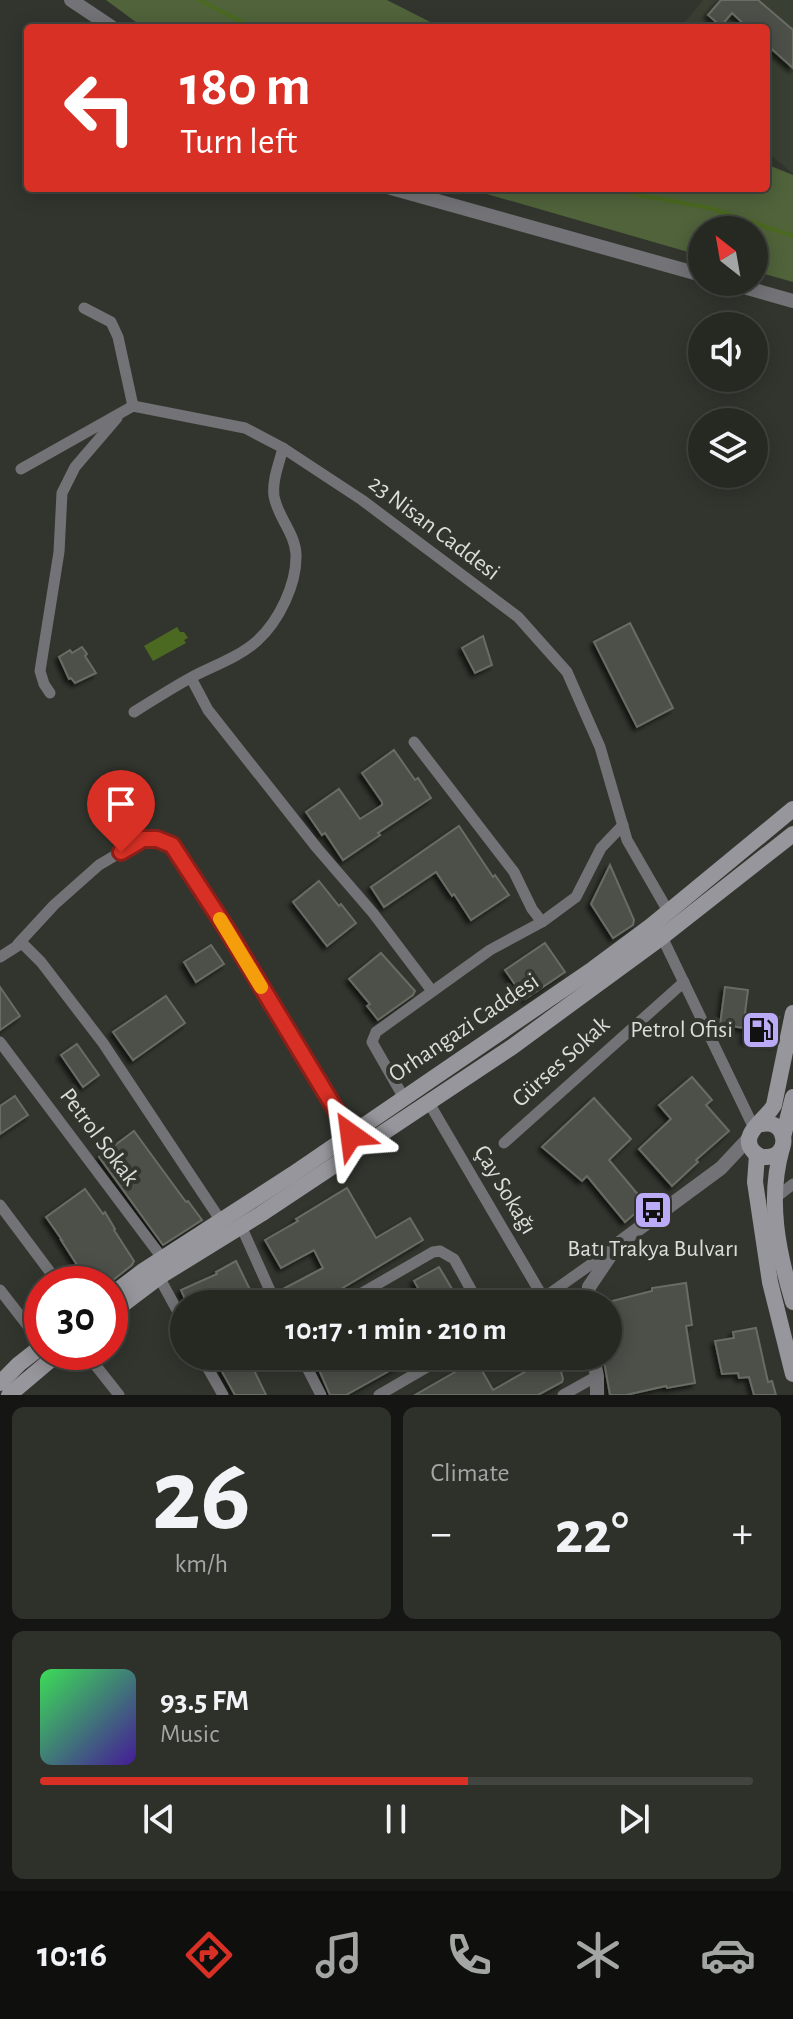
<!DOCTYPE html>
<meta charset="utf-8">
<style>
:root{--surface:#262822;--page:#2e302a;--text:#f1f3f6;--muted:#a4a6a5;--line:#424440;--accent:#d93025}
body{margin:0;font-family:"Alegreya Sans",sans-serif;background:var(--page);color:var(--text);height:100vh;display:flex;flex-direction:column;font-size:30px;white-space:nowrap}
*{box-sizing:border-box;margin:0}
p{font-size:26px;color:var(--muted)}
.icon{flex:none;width:44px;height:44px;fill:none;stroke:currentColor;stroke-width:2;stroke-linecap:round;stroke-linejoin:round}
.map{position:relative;height:1395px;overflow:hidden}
.sheet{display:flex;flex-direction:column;gap:12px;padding:12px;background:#151613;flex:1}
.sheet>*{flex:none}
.top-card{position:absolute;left:24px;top:24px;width:746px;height:168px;border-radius:8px;box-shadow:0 4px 20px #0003,0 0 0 2px var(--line);background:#d93025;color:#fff;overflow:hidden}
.needle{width:52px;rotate:329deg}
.tools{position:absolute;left:688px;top:216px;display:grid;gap:16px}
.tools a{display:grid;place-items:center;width:80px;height:80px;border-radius:50%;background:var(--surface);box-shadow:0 4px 20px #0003,0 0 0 2px var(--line);font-size:40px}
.speed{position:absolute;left:24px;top:1266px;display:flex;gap:16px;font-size:40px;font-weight:700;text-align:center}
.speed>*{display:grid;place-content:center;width:104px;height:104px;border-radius:50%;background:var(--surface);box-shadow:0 4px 20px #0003,0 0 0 2px var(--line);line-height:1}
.speed .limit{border:12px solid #d22;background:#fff;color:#111}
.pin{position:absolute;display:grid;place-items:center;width:68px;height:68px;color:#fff;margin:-82px -34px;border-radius:50% 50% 50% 0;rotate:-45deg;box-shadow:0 0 8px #0007}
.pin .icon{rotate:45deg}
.me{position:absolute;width:88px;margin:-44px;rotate:329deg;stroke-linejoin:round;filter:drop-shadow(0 0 6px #0008)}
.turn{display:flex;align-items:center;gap:28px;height:168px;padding:0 24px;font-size:36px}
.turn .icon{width:104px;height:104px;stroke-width:2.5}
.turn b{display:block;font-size:56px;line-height:68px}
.big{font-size:60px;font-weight:700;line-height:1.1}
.sheet .card{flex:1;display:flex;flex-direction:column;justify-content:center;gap:12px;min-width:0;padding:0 28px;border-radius:12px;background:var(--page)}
.sheet .dial{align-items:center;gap:0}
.dial b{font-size:104px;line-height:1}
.song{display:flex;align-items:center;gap:24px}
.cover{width:96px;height:96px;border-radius:12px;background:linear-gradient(135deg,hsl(130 70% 55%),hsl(260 70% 35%))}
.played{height:8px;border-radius:4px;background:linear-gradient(90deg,var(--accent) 60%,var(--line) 60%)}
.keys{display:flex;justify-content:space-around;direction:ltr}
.heat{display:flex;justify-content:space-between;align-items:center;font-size:44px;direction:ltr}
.sheet .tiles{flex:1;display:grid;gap:12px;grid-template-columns:1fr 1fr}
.card:last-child{grid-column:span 2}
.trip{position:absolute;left:170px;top:1290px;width:452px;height:80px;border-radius:40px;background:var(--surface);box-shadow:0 4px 20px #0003,0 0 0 2px var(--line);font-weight:700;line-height:80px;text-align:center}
.menu{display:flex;height:128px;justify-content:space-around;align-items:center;background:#0f100e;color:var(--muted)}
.menu .icon{width:56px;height:56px}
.menu .selected{color:var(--accent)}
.menu b{font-size:36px;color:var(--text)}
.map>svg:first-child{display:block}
.built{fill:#393f32}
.green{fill:#50633a}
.water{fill:#4b6920}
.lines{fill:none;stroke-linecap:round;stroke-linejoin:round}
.stream{stroke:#4b6920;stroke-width:4}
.building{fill:#4d5049;stroke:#686c64;stroke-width:2;filter:url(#shadow)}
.minor{stroke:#737377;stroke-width:11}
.tertiary{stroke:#737377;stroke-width:14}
.secondary{stroke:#97969c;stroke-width:16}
.route-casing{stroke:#8d1f18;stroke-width:20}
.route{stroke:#d93025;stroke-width:14}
.slow{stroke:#f59e0b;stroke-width:14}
.labels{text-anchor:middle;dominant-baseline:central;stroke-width:8;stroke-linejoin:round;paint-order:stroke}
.street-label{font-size:24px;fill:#daddd8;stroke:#32352e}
.poi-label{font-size:24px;fill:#daddd8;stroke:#32352e;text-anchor:end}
</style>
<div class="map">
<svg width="793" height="1395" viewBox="0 0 793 1395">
<defs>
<filter id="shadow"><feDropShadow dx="-3.5" dy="3.5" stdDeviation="2" flood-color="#0009"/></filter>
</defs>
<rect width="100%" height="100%" fill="#32352e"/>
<path class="built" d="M 703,0 L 793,0 L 793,174 L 766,151 L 766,28 L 680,28 Z"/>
<g class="green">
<path d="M 106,0 L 387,0 L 442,28 L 144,28 Z"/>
<path d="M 766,164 L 793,175 L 793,282 L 754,271 L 754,230 L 702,230 L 702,256 L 466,188 L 766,188 Z"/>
</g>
<path class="water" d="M 177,627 L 180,632 L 184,632 L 188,638 L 184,640 L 186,643 L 153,661 L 144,646 Z"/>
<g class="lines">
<g class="stream">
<path d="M 199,0 L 254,28"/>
<path d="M 615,188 L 639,195 L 710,208 L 793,236"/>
</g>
</g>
<g class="building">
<path d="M 721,0 L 758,0 L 793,30 L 793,68 L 766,44 L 766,28 L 748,28 L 732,13 L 721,26 L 708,15 Z"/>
<path d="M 630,623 L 673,708 L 637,727 L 594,642 Z"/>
<path d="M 483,636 L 492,665 L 475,673 L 462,648 Z"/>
<path d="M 82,647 L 87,654 L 85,656 L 96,673 L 75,683 L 71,678 L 69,679 L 59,657 L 70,650 L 72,653 Z"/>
<path d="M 394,750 L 415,780 L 418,778 L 431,798 L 378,833 L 380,835 L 343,860 L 325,833 L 322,835 L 306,812 L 339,789 L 360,819 L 382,805 L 382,802 L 362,773 Z"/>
<path d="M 459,826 L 493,877 L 495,875 L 509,895 L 471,920 L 454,894 L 452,896 L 436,872 L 384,907 L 371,887 Z"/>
<path d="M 610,865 L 634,920 L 633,925 L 613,938 L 591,904 Z"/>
<path d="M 319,881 L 339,906 L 341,904 L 356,923 L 327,946 L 293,902 Z"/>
<path d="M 545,943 L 565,972 L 525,999 L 505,970 Z"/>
<path d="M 211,945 L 224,964 L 196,982 L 184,962 Z"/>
<path d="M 381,953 L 415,991 L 413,995 L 378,1020 L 367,1006 L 370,1004 L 349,979 Z"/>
<path d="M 0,987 L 20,1016 L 0,1030 Z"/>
<path d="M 725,987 L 748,990 L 745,1013 L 779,1017 L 775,1044 L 744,1040 L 746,1028 L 720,1025 Z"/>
<path d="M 166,996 L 185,1023 L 133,1060 L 113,1032 Z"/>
<path d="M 77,1044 L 99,1075 L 83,1087 L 61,1055 Z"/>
<path d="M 692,1077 L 712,1100 L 706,1105 L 729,1131 L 696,1160 L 698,1162 L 672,1186 L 639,1149 L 671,1119 L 659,1105 Z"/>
<path d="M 15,1096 L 28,1115 L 0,1134 L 0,1106 Z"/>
<path d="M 594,1098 L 631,1139 L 609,1160 L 646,1204 L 625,1222 L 587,1176 L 582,1181 L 542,1147 Z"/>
<path d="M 134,1131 L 186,1202 L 188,1201 L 202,1220 L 163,1245 L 99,1157 Z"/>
<path d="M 347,1188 L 376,1238 L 410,1218 L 423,1240 L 331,1295 L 332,1298 L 320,1304 L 291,1304 L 283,1289 L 323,1268 L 314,1250 L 281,1268 L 265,1240 L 298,1221 L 296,1219 Z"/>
<path d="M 85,1189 L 103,1214 L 105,1212 L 115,1229 L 114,1230 L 134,1261 L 132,1265 L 108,1284 L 85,1284 L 74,1268 L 77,1265 L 61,1240 L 62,1240 L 46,1217 Z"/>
<path d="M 236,1261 L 257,1304 L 187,1304 L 181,1290 L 217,1274 L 216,1272 Z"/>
<path d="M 439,1267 L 461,1304 L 427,1304 L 414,1281 Z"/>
<path d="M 686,1283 L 692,1325 L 686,1326 L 695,1383 L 667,1388 L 666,1386 L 626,1395 L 610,1395 L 603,1356 L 608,1356 L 608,1302 L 652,1291 L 652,1288 Z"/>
<path d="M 756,1328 L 768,1382 L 772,1381 L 776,1395 L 754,1395 L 749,1377 L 739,1378 L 738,1373 L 722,1374 L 715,1341 L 734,1338 L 733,1332 Z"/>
<path d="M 222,1356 L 273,1356 L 252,1366 L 266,1395 L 235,1395 L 215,1359 Z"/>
<path d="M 313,1356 L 416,1356 L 346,1395 L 330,1395 Z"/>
<path d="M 553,1356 L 557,1356 L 563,1379 L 562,1382 L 538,1395 L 415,1395 L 476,1360 L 493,1390 Z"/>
</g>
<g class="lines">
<g class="minor">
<path d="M 84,308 L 111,322 L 118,337 L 133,406"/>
<path d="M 21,469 L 133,406 L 245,428 L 283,448 L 362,500 L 518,617 L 567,672 L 600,747 L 627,840 L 668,911"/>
<path d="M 191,678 L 208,710 L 317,848 L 373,913 L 432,991"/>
<path d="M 50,693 L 44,684 L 40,671 L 59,552 L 62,493 L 75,467 L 117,418"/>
<path d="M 134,712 C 153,700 172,688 192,677 C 213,666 239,657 257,641 C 279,621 297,584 296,554 C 295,533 277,516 274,496 C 272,480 279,464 283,448"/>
<path d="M 414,742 L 514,872 L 532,909 L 542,922"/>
<path d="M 662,937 L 754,1128"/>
<path d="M 18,944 L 54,905 L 99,865 L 143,839 L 157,839 L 172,845 L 226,928 L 351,1135"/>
<path d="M 0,957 L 22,943 L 41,962 L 103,1043 L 221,1221"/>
<path d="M 0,1042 L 163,1259"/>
<path d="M 404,1098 L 372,1042 L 376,1032 L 490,950 L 542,922 L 576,897 L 601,848 L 623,825"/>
<path d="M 429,1103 L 544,1299"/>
<path d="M 504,1143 L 684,982"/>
<path d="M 774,1199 L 793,1184"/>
<path d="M 0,1205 L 59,1284"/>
<path d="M 241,1226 L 276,1304"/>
<path d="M 159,1277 L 184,1323"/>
<path d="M 0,1290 L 42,1344"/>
<path d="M 343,1304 L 433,1252 L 440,1251 L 454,1259 L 479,1304"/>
<path d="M 535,1304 L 611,1250"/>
<path d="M 85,1352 L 119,1395"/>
<path d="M 201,1356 L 223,1395"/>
<path d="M 301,1356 L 321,1395"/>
<path d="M 379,1395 L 446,1356"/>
<path d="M 563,1395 L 597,1376"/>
</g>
<g class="tertiary">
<path d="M 71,0 L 113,28"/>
<path d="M 391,188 L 702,275"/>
<path d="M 726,282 L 793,301"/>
<path d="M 588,1304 L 589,1287 L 618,1244 L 721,1168 L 749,1138"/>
<path d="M 593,1356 L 597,1376 L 597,1395"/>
</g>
<g class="secondary">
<path d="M 758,1125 C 789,1115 792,1159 765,1157 C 761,1157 757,1155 754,1152 C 737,1135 767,1119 774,1105 L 793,1013"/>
<path d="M 783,1137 L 793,1097"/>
<path d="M 782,1148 C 767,1200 778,1252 793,1302"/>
<path d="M 757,1155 L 755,1182 L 770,1282 L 793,1374"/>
<path d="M 110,1296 L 143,1271 L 293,1174 L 593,969 L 651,926 L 793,809"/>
<path d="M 110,1314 L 159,1277 L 261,1214 L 512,1047 L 662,937 L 793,834"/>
<path d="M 0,1383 L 19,1364 L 42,1346"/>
<path d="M 9,1395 L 60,1352"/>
</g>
</g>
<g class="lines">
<defs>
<path id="route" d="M 121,852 L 143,839 L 157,839 L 172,845 L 226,928 L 351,1135"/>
</defs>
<use href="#route" class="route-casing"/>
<use href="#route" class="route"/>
<path class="slow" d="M 220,919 L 261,987"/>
</g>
<defs>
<symbol id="fuel-square" viewBox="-11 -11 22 22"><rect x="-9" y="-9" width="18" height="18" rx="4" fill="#bbaaf6" stroke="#32352e"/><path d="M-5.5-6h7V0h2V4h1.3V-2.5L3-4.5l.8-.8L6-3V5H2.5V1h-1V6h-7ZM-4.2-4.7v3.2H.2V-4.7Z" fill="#111"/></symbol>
<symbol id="bus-square" viewBox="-11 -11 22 22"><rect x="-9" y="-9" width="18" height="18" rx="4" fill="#bbaaf6" stroke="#32352e"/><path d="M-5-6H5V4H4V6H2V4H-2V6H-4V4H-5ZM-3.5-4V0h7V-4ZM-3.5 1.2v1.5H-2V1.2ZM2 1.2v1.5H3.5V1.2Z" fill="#111"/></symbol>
</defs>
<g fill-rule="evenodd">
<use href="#fuel-square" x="739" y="1008" width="44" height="44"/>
<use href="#bus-square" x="631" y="1188" width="44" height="44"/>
</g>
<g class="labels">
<g class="street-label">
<text transform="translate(434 528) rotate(37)">23 Nisan Caddesi</text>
<text transform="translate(464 1028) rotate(-34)">Orhangazi Caddesi</text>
<text transform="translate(561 1062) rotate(-42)">Gürses Sokak</text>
<text transform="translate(99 1137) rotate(53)">Petrol Sokak</text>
<text transform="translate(505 1190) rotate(59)">Çay Sokağı</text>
</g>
<g class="poi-label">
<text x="733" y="1030">Petrol Ofisi</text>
<text x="653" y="1249" text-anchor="middle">Batı Trakya Bulvarı</text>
</g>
</g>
</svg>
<div class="tools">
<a><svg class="needle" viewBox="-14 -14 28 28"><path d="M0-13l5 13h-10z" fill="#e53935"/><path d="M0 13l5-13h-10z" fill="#a4a6a5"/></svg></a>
<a><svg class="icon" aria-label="sound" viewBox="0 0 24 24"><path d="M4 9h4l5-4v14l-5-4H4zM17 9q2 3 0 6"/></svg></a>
<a><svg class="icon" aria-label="layers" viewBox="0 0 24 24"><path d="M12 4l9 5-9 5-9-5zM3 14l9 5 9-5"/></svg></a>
</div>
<div class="speed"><div class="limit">30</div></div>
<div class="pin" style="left:121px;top:852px;background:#d93025"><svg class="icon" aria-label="arrive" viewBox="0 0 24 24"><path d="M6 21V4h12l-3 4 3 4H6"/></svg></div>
<svg class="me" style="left:351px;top:1135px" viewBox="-20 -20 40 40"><path d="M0-17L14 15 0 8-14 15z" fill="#d93025" stroke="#fff" stroke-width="4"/></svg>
<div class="trip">10:17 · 1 min · 210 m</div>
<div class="top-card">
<div class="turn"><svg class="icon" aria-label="left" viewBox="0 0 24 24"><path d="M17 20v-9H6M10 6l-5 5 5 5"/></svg><div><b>180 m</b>Turn left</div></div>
</div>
</div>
<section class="sheet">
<div class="tiles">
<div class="card dial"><b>26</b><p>km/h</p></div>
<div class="card"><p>Climate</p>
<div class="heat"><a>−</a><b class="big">22°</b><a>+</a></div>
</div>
<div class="card">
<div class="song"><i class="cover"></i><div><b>93.5 FM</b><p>Music</p></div></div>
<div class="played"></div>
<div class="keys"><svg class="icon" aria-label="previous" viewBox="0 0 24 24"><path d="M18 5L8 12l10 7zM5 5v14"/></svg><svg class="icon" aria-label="pause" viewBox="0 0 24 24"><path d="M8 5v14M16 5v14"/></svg><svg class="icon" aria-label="next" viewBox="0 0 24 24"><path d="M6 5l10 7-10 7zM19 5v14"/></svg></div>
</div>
</div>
</section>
<nav class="menu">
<b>10:16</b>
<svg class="icon selected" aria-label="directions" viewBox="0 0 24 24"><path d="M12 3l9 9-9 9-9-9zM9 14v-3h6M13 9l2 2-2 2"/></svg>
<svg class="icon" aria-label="music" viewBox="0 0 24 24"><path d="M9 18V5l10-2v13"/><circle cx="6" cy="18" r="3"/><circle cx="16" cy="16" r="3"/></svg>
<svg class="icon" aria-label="phone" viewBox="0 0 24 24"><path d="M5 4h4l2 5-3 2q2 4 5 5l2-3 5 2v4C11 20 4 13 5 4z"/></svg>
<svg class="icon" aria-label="climate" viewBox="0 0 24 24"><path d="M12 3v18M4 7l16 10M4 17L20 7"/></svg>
<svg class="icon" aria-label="car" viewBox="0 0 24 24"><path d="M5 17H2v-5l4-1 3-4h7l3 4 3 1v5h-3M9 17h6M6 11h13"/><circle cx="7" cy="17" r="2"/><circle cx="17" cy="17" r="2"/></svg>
</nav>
